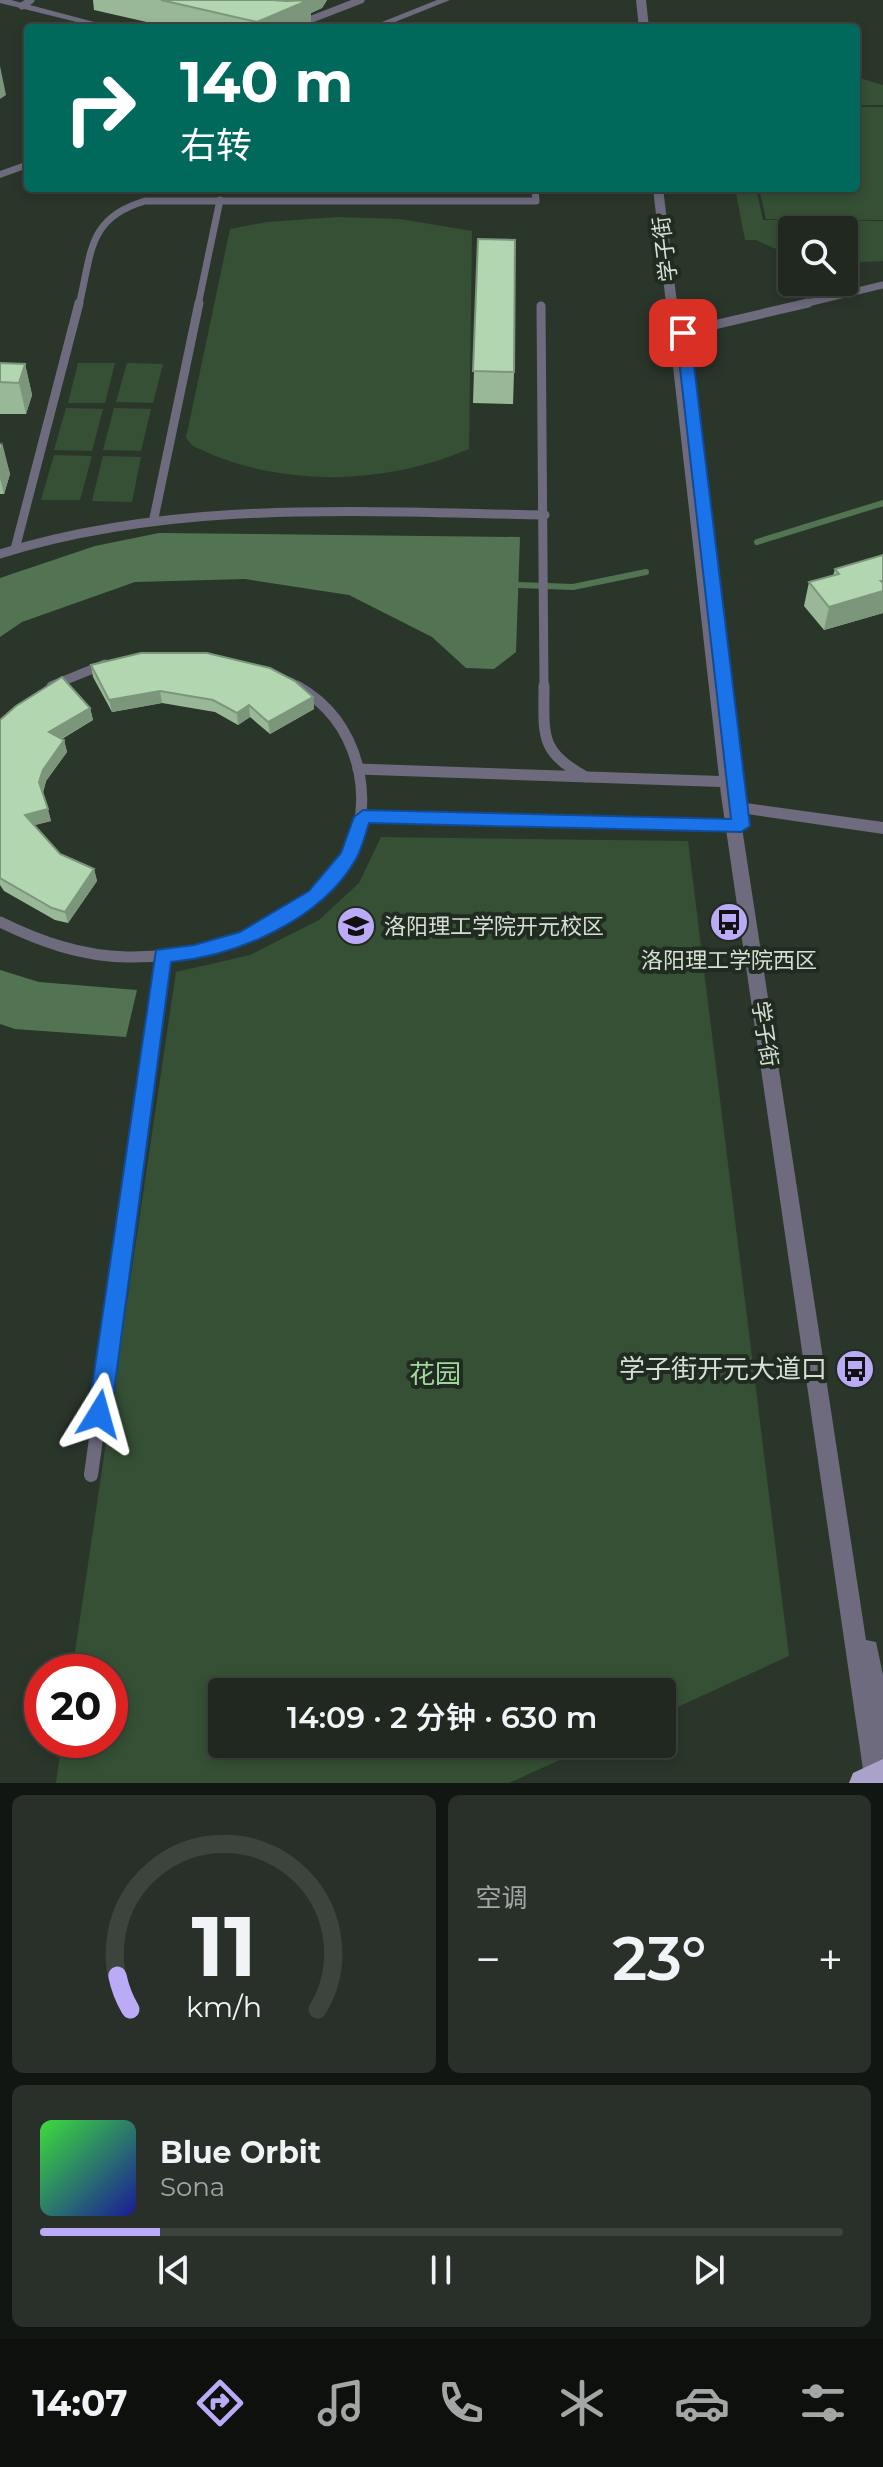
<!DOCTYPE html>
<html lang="zh">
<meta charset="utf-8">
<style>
:root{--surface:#202820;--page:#283029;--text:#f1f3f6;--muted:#a2a6a5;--line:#3d443e;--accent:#bbaaf6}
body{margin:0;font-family:Montserrat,"Noto Sans SC",sans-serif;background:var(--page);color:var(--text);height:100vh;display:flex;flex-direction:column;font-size:30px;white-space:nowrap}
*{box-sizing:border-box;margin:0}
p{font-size:26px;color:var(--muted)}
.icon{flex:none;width:44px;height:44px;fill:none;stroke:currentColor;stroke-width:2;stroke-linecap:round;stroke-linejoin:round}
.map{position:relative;height:1783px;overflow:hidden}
.drawer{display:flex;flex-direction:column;gap:12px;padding:12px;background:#121612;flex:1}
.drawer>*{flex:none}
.top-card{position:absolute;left:24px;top:24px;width:836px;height:168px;border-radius:8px;box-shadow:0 4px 12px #0003,0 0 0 2px var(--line);background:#00695c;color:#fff;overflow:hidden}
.buttons{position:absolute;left:778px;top:216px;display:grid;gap:16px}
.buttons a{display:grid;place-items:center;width:80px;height:80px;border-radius:8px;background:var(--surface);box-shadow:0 4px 12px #0003,0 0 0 2px var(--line);font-size:40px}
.speed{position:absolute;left:24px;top:1654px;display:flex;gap:16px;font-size:40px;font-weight:700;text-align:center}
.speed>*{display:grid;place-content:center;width:104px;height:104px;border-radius:50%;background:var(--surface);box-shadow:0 4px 12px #0003,0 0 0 2px var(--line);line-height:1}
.speed .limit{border:12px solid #d22;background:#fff;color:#111}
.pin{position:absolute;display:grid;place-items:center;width:68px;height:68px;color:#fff;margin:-34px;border-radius:16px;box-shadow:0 4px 12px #0006}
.me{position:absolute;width:88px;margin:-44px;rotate:8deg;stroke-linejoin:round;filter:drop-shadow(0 0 6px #0008)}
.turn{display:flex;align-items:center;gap:28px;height:168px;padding:0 24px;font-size:36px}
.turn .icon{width:104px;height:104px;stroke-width:2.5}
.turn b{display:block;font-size:56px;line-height:68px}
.big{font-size:60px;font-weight:600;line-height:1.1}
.drawer .tile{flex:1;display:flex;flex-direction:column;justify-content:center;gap:12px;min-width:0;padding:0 28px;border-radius:12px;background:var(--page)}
.drawer .dial{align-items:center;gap:0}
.dial svg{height:208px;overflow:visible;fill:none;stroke:var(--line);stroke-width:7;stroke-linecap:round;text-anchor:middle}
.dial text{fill:var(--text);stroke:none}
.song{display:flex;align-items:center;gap:24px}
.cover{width:96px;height:96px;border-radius:12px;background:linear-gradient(135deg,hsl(120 70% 55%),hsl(240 70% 35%))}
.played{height:8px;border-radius:4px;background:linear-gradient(90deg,var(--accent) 15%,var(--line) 15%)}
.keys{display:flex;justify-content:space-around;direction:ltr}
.heat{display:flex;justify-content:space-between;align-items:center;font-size:44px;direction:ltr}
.drawer .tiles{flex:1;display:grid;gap:12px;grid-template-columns:1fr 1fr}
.tile:last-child{grid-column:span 2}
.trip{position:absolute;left:208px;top:1678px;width:468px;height:80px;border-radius:8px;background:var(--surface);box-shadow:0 4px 12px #0003,0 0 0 2px var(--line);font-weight:600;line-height:80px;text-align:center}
.menu{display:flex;height:128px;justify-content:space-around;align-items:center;background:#0d100d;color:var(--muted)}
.menu .icon{width:56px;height:56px}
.menu .active{color:var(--accent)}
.menu b{font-size:36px;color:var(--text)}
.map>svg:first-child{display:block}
.green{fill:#355035}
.water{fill:#527452}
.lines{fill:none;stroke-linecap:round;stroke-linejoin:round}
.stream{stroke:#527452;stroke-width:6}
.service-far3{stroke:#6e6b7e;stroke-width:7}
.service-far2{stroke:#6e6b7e;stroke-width:9}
.service-far1{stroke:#6e6b7e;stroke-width:11}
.service{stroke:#6e6b7e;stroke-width:14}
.minor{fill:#6e6b7e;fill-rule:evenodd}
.tertiary{fill:#6e6b7e;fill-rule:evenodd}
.primary{fill:#aaa2c8;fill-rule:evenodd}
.wall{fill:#98b897}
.shaded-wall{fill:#7c967b}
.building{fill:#b1d6b0;stroke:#7c967b;stroke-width:2}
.route{fill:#1a73e8;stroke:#114b97;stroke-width:2}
.labels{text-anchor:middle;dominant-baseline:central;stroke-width:8;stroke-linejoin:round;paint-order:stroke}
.street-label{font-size:22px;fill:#d7ded6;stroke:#212c21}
.poi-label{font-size:22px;fill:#d7ded6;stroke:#212c21;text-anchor:start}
.near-poi-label{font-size:26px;fill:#d7ded6;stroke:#212c21;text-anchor:end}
.near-park-label{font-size:26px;fill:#9fd79f;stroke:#212c21}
</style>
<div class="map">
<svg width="883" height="1783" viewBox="0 0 883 1783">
<rect width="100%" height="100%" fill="#2b362b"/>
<g class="green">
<path d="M 856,77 L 883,85 L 883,105 L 856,105 Z"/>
<path d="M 856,107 L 883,107 L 883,220 L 766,219 L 759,188 L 856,188 Z"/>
<path d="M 735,188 L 756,188 L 763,220 L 883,221 L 883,261 L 844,263 L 844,230 L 792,230 L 792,256 L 756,240 L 745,240 Z"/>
<path d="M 337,217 L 400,219 L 472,231 L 469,449 C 382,486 278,488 193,446 L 186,438 L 230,229 L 267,222 Z"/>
<path d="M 78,363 L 115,363 L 105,403 L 68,403 Z"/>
<path d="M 127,363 L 163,364 L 153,403 L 116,402 Z"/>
<path d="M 66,408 L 103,409 L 92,451 L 54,450 Z"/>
<path d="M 114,408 L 151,409 L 141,451 L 103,450 Z"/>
<path d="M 54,455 L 92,456 L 80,500 L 41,500 Z"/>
<path d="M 103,456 L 141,457 L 132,502 L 92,501 Z"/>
<path d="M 381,837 L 688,841 L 789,1656 L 662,1714 L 662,1692 L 222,1692 L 222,1744 L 595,1744 L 509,1783 L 56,1783 L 62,1740 L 110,1740 L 110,1672 L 72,1672 L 176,972 L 250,955 L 319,920 L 359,883 Z"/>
</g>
<g class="water">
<path d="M 159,533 L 520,537 L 516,652 L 494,669 L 466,668 L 432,637 L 349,595 L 245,579 L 135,582 L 22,622 L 0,637 L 0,578 L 95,546 Z"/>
<path d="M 0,970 L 39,982 L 137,990 L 126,1037 L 15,1029 L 0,1024 Z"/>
</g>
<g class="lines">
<g class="stream">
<path d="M 757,542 L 883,503"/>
<path d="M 518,585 L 573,587 L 646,572"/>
</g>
<g class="service-far3">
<path d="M 22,6 L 31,0"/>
<path d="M 298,21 L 312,19 L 361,0"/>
<path d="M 79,305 C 92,253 87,218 145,201 L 536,201 L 535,188"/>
<path d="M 198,305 L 220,200"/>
<path d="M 799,305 L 883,285"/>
</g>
<g class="service-far2">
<path d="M 541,306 L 544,688"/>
<path d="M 675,334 L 808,303"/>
<path d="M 154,518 L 199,303"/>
<path d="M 15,549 L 79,303"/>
<path d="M 0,554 C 176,499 363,512 545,515"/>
<path d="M 290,682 L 301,688"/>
<path d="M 51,686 L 105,664"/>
</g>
<g class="service-far1">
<path d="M 544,686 C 544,735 539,752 586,777"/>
<path d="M 358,769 L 735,782"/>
<path d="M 363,817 L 738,826"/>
<path d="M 0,922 C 41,942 81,956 127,957 C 231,959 384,900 359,772 C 351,735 331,705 297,686"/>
<path d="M 133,1172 L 163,956"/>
</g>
<path class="service" d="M 91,1475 L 133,1170"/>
<g class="minor">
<path d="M 0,0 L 11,0 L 117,28 L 101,28 L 0,3 Z"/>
<path d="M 731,801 L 883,822 L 883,834 L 726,811 L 723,807 L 726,803 Z"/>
</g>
<g class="tertiary">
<path d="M 437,0 L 450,0 L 380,28 L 367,28 Z"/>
<path d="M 636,0 L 646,0 L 649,28 L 639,28 Z"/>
<path d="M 28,161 L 28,168 L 0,178 L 0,171 Z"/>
<path d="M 653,188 L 663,188 L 737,795 L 866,1640 L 876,1642 L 883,1675 L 883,1783 L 865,1783 L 721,795 Z"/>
</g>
<path class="primary" d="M 883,1759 L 883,1783 L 849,1783 L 853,1773 Z"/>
</g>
<g class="wall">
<path d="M 93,0 L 327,0 L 322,8 L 311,13 L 311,26 L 306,28 L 173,28 L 94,10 Z"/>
<path d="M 478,239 L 514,372 L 513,404 L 473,403 Z"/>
<path d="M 0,363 L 25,364 L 32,395 L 26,414 L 0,414 Z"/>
<path d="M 0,442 L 10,474 L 4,494 L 0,494 Z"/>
<path d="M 835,569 L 883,613 L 824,630 L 804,606 L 809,582 L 833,576 Z"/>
<path d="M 91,665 L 313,697 L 314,709 L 270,734 L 250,717 L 238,725 L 215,712 L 162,703 L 112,712 L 93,677 Z"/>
<path d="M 90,708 L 93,720 L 62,739 L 64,740 L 67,752 L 46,781 L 43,793 L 51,821 L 34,825 L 60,854 L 94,869 L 97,881 L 68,923 L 55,920 L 4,891 L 0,885 L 0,720 Z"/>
</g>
<g class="shaded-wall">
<path d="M 309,0 L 327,0 L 322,8 L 311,13 L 311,26 L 306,28 L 257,28 L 257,22 Z"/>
<path d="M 0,66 L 6,95 L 0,99 Z"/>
<path d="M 25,364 L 32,395 L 26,414 L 19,383 Z"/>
<path d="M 2,442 L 10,474 L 4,494 L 0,478 L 0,449 Z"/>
<path d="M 881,581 L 883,581 L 883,613 L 824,630 L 829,607 Z"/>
<path d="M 160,691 L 162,703 L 112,712 L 109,700 Z"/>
<path d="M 313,697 L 314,709 L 270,734 L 268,722 Z"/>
<path d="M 249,705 L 250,717 L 238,725 L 237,713 Z"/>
<path d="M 90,708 L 93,720 L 52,744 L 49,732 Z"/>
<path d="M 64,740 L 67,752 L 46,781 L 42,794 L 39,782 L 43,770 Z"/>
<path d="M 48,809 L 51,821 L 28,827 L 25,815 Z"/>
<path d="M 94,869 L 97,881 L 68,923 L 65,912 Z"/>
</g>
<g class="building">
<path d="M 161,0 L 272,0 L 287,1 L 309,0 L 257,22 Z"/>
<path d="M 478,239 L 515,240 L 514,372 L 473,371 Z"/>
<path d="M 0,363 L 25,364 L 19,383 L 0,382 Z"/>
<path d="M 883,555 L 883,581 L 881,581 L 883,583 L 883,591 L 829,607 L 809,582 L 839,574 L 835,569 Z"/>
<path d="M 141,653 L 207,653 L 270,668 L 295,681 L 313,697 L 268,722 L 249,705 L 237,713 L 213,700 L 160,691 L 109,700 L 91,665 Z"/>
<path d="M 62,677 L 90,708 L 49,732 L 64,740 L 43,770 L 39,782 L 48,809 L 25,815 L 60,854 L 94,869 L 65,912 L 52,908 L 0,878 L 0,720 L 16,706 Z"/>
</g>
<path class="route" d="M 683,329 L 690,333 L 750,826 L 741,832 L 369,823 C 365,835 362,848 356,859 C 322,919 238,956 171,962 L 111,1414 L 107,1421 L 99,1425 L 91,1421 L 88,1414 L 156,950 L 194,945 L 240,932 L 309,891 L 341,853 L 354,817 L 363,810 L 731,819 L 676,333 Z"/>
<defs>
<symbol id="bus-disc" viewBox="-11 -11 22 22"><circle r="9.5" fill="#bbaaf6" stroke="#212c21"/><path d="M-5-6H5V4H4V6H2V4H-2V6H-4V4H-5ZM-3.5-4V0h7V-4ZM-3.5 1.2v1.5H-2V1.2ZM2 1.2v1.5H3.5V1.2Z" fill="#111"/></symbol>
<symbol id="university-disc" viewBox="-11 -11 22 22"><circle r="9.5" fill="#bbaaf6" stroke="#212c21"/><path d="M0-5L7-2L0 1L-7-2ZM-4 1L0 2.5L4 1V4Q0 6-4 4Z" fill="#111"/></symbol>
</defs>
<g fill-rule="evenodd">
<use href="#bus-disc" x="707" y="900" width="44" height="44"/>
<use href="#university-disc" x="334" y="904" width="44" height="44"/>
<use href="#bus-disc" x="833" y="1347" width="44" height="44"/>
</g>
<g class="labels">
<g class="street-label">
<text transform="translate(665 249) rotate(-97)">学子街</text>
<text transform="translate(765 1034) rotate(81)">学子街</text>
</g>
<g class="poi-label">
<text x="384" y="926">洛阳理工学院开元校区</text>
<text x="729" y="960" text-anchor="middle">洛阳理工学院西区</text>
</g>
<g class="near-poi-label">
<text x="827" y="1369">学子街开元大道口</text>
</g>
<g class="near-park-label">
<text x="435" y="1374">花园</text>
</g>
</g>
</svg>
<div class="buttons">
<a><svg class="icon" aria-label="search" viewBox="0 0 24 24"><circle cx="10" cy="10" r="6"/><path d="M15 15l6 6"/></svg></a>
</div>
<div class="speed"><div class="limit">20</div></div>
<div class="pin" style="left:683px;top:333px;background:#d93025"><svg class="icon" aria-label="arrive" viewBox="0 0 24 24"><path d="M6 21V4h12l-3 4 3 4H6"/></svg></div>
<svg class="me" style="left:99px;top:1414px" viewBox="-20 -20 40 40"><path d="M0-17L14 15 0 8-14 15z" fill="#1a73e8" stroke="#fff" stroke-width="4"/></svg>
<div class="trip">14:09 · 2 分钟 · 630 m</div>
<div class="top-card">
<div class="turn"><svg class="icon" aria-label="right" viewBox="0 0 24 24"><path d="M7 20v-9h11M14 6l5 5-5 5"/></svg><div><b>140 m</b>右转</div></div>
</div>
</div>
<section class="drawer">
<div class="tiles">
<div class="tile dial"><svg viewBox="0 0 100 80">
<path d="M14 69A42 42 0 1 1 86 69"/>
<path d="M14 69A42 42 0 0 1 9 56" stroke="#bbaaf6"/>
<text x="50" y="56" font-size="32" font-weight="700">11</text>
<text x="50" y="72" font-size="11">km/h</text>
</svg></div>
<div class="tile"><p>空调</p>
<div class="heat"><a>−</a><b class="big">23°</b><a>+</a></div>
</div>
<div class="tile">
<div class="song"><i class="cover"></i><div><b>Blue Orbit</b><p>Sona</p></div></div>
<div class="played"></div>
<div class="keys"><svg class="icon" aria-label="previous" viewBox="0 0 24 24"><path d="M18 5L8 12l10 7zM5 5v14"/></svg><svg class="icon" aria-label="pause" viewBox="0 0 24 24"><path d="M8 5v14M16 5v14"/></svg><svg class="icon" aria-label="next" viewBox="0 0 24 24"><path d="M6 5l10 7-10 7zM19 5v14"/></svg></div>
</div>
</div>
</section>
<nav class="menu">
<b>14:07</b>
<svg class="icon active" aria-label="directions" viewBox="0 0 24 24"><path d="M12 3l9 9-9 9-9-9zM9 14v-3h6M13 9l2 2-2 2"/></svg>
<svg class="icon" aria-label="music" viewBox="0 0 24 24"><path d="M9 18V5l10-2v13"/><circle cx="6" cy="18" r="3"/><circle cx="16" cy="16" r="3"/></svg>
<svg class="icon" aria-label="phone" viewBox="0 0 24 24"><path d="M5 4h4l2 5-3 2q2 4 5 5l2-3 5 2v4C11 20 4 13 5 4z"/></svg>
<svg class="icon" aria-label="climate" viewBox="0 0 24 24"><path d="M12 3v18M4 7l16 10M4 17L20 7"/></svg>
<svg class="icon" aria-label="car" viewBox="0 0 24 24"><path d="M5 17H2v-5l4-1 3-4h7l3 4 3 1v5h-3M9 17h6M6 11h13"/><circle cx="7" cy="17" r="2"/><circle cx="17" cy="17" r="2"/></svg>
<svg class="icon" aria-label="filters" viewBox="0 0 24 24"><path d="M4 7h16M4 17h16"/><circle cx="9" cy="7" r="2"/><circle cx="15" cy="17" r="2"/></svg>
</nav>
